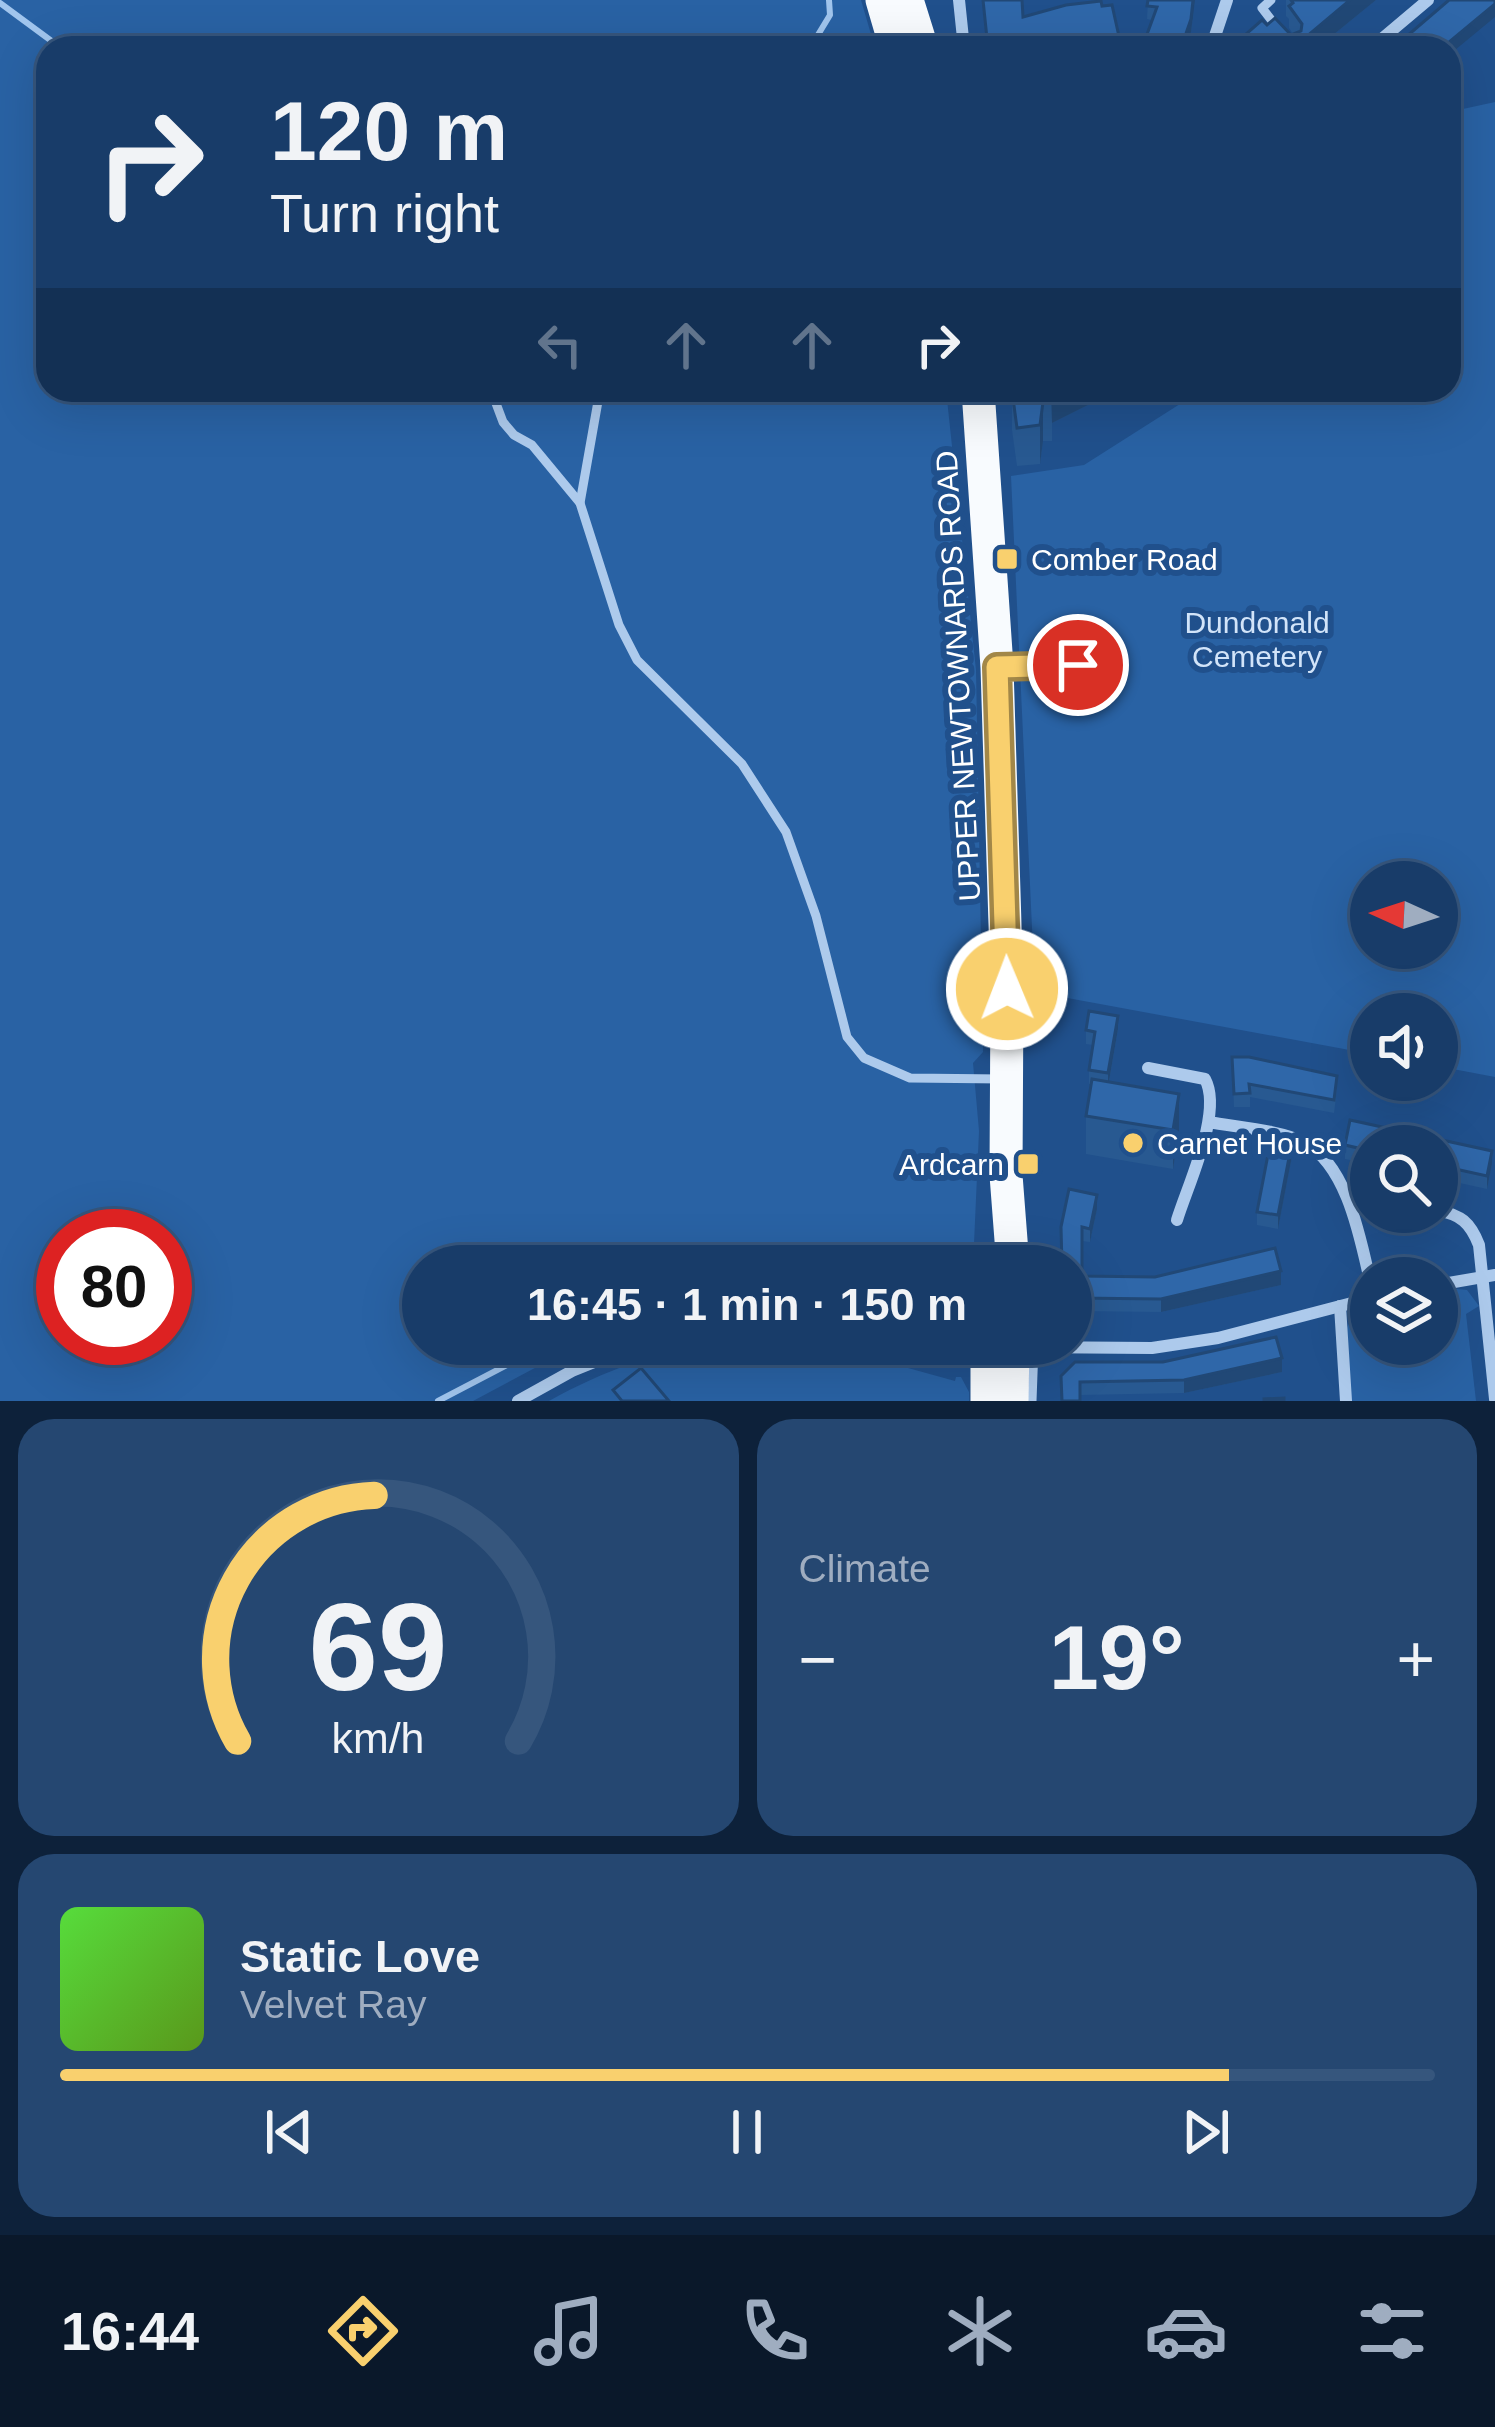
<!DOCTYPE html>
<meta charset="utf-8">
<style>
:root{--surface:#183c69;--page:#254771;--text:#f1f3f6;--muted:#9fadc0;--line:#36567d;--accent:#f9d06e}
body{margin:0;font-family:Helvetica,sans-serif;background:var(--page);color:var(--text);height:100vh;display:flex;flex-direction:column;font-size:45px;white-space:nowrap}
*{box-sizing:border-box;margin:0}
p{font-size:39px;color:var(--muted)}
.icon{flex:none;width:66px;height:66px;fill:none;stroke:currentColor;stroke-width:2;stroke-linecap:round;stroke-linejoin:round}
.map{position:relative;height:1401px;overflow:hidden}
.details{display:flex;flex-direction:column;gap:18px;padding:18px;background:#0d213a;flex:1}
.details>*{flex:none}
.guide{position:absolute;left:36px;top:36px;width:1425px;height:366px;border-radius:36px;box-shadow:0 12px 48px #0002,0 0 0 3px var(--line);background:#183c69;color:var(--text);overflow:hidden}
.needle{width:78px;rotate:273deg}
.controls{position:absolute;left:1350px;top:861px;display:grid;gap:24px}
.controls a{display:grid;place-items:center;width:108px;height:108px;border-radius:50%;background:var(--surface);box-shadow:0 12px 48px #0002,0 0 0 3px var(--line);font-size:60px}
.speed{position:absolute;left:36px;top:1209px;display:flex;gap:24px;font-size:60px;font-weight:700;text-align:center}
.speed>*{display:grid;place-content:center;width:156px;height:156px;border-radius:50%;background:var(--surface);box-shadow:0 12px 48px #0002,0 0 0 3px var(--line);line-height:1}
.speed .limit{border:18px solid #d22;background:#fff;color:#111}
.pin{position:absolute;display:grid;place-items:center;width:102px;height:102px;color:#fff;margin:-51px;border:6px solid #fff;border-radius:50%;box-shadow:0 3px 12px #0007}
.me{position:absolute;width:132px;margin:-66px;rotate:359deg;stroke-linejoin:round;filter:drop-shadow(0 0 9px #0008)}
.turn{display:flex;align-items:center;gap:42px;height:252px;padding:0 36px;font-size:54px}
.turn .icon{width:156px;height:156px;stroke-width:2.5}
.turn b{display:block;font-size:84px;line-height:102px}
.lanes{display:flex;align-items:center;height:114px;padding:0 36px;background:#0003;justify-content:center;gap:60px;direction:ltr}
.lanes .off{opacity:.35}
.big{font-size:90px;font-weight:700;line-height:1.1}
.details .tile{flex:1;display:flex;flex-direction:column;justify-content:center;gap:18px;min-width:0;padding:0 42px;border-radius:36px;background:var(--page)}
.details .dial{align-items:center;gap:0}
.dial svg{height:312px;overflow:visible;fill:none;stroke:var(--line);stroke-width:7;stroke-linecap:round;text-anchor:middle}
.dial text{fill:var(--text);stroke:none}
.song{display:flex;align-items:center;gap:36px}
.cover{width:144px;height:144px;border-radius:18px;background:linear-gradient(135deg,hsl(110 70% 55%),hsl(90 70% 35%))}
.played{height:12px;border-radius:6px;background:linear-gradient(90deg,var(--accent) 85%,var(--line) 85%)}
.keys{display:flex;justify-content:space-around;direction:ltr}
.heat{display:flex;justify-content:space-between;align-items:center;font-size:66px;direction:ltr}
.details .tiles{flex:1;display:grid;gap:18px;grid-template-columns:1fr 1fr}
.tile:last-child{grid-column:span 2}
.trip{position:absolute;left:402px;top:1245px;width:690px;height:120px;border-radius:60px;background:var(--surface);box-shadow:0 12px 48px #0002,0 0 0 3px var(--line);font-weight:700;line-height:120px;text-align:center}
.dock{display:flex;height:192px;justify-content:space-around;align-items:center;background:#0a182a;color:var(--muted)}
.dock .icon{width:84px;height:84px}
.dock .on{color:var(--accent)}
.dock b{font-size:54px;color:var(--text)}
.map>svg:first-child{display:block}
.green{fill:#2962a4;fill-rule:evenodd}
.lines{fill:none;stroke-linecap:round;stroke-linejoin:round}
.stream{stroke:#a1c5ed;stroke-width:6}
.service{stroke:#adcaec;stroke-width:9}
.minor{stroke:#adcaec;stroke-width:12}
.trunk{stroke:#f8fbfe;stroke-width:33}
.wall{fill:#285991}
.shaded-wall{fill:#214876}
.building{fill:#2f67a9;stroke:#214876;stroke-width:3}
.route-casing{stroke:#a28748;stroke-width:30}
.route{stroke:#f9d06e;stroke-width:21}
.poi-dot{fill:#f9d06e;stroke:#20508c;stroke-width:4.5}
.labels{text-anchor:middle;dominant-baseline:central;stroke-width:12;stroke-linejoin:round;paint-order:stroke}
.poi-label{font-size:30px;fill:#fff;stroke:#20508c;text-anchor:start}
.park-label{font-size:30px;fill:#d2e4f9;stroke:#20508c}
.street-label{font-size:30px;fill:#fff;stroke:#20508c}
</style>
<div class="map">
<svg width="1495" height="1401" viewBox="0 0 1495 1401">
<rect width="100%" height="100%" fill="#20508c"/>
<g class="green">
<path d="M 0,0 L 861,0 L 875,48 L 48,48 L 48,390 L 946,390 L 976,670 L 983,1052 L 973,1063 L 979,1131 L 973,1266 L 423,1266 L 423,1344 L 580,1344 L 473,1401 L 0,1401 ZM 63,1236 L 165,1236 L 165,1338 L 63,1338 Z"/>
<path d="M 1495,102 L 1495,1077 L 1437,1066 L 1437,1014 L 1371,1014 L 1371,1054 L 1035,992 L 1011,476 L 1084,465 L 1202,390 L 1449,390 L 1449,112 ZM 1371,882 L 1437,882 L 1437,948 L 1371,948 Z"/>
<path d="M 1457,1289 L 1467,1290 L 1479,1306 L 1466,1314 L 1476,1401 L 1351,1401 L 1347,1328 C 1352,1315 1358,1310 1371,1307 L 1371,1344 L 1437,1344 L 1437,1293 Z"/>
<path d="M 725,1344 L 789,1344 L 850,1352 L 955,1381 L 956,1377 L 961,1377 L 969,1392 L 969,1401 L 549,1401 C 605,1370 661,1349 725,1344 Z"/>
</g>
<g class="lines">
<g class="stream">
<path d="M 0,3 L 61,48"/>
<path d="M 810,48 L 830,15 L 829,0"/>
<path d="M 438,1401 L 547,1344"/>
</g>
<g class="service">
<path d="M 1271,0 L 1262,8 L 1293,48"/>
<path d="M 491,390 L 503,422 L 514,435 L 532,445 L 580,503 L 619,625 L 637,660 L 742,764 L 786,832 L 816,916 L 847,1037 L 864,1058 L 910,1078 L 1002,1079"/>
<path d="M 580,503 L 600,390"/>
<path d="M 1003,667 L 1078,665"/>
<path d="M 1032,1401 L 1034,1346"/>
</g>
<g class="minor">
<path d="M 959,0 L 964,48"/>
<path d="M 1211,48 L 1227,0"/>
<path d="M 1371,48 L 1428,0"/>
<path d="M 1148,1068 L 1205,1079 C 1223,1112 1188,1184 1177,1220"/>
<path d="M 1209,1122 C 1235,1127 1280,1130 1303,1142 C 1348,1164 1361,1242 1371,1285"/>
<path d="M 1437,1210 C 1461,1215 1470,1222 1479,1245 L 1495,1399"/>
<path d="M 1437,1285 L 1495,1275"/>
<path d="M 1340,1306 L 1346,1401"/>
<path d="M 921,1344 L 951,1351 L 986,1350"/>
<path d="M 1018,1347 L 1152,1348 L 1218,1338 L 1371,1298"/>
<path d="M 518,1401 L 572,1371 L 639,1344"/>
</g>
<g class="trunk">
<path d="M 882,0 L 896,48"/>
<path d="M 907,0 L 922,48"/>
<path d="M 978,390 L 997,667 L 1007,989 L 1006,1175 L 1013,1266"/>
<path d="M 987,1401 L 987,1344"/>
<path d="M 1012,1401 L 1013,1344"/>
</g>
</g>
<g class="wall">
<path d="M 1148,0 L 1195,0 L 1191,32 L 1185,48 L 1142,48 L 1152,20 L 1147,19 Z"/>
<path d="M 1286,0 L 1376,0 L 1317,48 L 1246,48 L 1246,34 L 1267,25 L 1291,35 L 1293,34 L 1289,28 L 1289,19 L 1286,16 Z"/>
<path d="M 1012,391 L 1092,403 L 1052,423 L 1052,441 L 1043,441 L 1040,464 L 1017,466 L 1012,430 Z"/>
<path d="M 1118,1029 L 1109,1082 L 1179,1132 L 1173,1169 L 1086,1154 L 1086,1116 L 1092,1084 L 1089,1084 L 1089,1070 L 1093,1045 L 1086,1044 L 1086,1030 Z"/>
<path d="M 1232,1057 L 1337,1089 L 1334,1113 L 1250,1097 L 1250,1107 L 1234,1107 Z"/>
<path d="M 1350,1120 L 1492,1151 L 1492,1164 L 1487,1189 L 1437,1178 L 1437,1146 L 1371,1146 L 1371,1164 L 1345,1159 L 1345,1145 Z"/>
<path d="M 1292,1156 L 1278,1229 L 1257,1225 L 1257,1212 Z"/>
<path d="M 1097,1209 L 1090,1242 L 1082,1241 L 1082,1276 L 1281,1285 L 1161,1312 L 1076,1311 L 1071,1307 L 1071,1266 L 1061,1227 Z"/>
<path d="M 1282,1372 L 1184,1393 L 1080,1395 L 1061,1376 Z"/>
</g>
<g class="shaded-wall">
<path d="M 1193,0 L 1195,0 L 1191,32 L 1185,48 L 1181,48 Z"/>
<path d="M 1350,0 L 1376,0 L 1317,48 L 1293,48 Z"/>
<path d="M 1495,4 L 1495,17 L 1449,55 L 1449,48 L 1442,48 Z"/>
<path d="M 1120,41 L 1120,48 L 1099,48 L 1099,46 Z"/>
<path d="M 540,390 L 578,390 L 540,400 Z"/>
<path d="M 1051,390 L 1107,390 L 1092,403 L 1052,423 Z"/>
<path d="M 1043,402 L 1043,441 L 1040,464 L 1040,425 Z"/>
<path d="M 1118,1016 L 1118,1029 L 1108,1087 L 1108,1073 Z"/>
<path d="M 1179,1094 L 1179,1132 L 1173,1169 L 1173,1130 Z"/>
<path d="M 1292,1142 L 1292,1156 L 1278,1229 L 1278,1215 Z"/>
<path d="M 1492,1151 L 1492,1164 L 1487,1189 L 1487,1176 Z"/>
<path d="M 1097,1195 L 1097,1209 L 1090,1242 L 1090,1229 Z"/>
<path d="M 1281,1271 L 1281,1285 L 1161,1312 L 1161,1299 Z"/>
<path d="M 1282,1358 L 1282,1372 L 1184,1393 L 1184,1380 Z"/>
</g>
<g class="building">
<path d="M 983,0 L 1022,0 L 1023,17 L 1066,5 L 1101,1 L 1102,6 L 1112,5 L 1120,41 L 1089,47 L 1089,43 L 1068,48 L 988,48 Z"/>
<path d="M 1148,0 L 1193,0 L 1191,19 L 1181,48 L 1142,48 L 1157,7 L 1147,6 Z"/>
<path d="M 1291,0 L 1350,0 L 1293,48 L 1248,48 L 1251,43 L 1246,34 L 1262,20 L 1267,25 L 1275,18 L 1291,35 L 1301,31 L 1302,24 L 1289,6 L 1293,3 Z"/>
<path d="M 1449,0 L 1495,0 L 1495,4 L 1442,48 L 1393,48 Z"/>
<path d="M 1017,390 L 1051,390 L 1052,402 L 1043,402 L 1040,425 L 1017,428 L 1012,391 Z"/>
<path d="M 1089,1011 L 1118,1016 L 1108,1073 L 1089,1070 L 1095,1032 L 1086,1030 Z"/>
<path d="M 1232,1057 L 1249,1057 L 1337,1076 L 1334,1100 L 1249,1084 L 1250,1093 L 1234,1094 Z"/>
<path d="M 1092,1079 L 1179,1094 L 1173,1130 L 1086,1116 Z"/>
<path d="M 1350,1120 L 1492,1151 L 1487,1176 L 1437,1165 L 1437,1146 L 1371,1146 L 1371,1151 L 1345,1145 Z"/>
<path d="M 1271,1139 L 1292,1142 L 1278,1215 L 1257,1212 Z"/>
<path d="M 1069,1189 L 1097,1195 L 1090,1229 L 1082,1227 L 1082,1276 L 1155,1277 L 1275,1248 L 1281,1271 L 1161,1299 L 1076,1298 L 1071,1293 L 1071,1266 L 1062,1266 L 1061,1227 Z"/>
<path d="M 1276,1337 L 1282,1358 L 1184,1380 L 1080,1382 L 1080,1401 L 1062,1401 L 1061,1376 L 1075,1362 L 1163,1362 Z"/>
<path d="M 641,1368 L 669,1401 L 622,1401 L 613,1390 Z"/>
<path d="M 1284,1398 L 1284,1401 L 1264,1401 L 1264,1399 Z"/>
</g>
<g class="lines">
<defs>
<path id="route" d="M 1007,989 L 997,667 L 1078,665"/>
</defs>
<use href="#route" class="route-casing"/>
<use href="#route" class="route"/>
</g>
<g class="poi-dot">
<rect x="995" y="547" width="24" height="24" rx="6"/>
<circle cx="1133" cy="1143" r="12"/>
<rect x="1016" y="1152" width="24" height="24" rx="6"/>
</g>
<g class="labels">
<g class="poi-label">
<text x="1031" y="559">Comber Road</text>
<text x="1157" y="1143">Carnet House</text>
<text x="1004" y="1164" text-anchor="end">Ardcarn</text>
</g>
<g class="park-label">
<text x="1257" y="622">Dundonald<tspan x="1257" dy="34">Cemetery</tspan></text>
</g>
<g class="street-label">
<text transform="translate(958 676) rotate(-93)">UPPER NEWTOWNARDS ROAD</text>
</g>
</g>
</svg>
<div class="controls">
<a><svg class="needle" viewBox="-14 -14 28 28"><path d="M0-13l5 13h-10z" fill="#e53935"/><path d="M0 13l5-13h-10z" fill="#9fadc0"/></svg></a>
<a><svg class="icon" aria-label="sound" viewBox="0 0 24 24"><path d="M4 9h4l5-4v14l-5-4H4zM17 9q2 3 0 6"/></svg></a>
<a><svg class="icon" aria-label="search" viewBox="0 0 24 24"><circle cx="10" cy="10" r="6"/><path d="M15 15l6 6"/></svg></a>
<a><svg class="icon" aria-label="layers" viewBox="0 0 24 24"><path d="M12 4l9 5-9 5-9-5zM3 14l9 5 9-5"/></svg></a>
</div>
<div class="speed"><div class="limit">80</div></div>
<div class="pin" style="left:1078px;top:665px;background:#d93025"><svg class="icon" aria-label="arrive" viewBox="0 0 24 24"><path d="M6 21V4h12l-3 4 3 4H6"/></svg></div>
<svg class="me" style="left:1007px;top:989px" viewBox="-20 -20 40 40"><circle r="17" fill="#f9d06e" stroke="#fff" stroke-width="3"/><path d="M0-11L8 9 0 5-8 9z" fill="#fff"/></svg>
<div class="trip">16:45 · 1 min · 150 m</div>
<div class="guide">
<div class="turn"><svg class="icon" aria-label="right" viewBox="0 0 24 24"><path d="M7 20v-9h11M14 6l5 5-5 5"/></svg><div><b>120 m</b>Turn right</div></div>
<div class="lanes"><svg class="icon off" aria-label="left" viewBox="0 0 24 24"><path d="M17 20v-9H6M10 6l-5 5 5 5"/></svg><svg class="icon off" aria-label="ahead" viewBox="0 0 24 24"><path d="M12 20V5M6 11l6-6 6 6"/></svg><svg class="icon off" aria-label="ahead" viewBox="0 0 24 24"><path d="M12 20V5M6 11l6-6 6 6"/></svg><svg class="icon" aria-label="right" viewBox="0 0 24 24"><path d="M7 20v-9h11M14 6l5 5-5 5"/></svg></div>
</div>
</div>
<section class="details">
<div class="tiles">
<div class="tile dial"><svg viewBox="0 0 100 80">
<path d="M14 69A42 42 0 1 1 86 69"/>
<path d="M14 69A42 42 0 0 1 49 6" stroke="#f9d06e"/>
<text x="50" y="56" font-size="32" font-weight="700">69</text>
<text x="50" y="72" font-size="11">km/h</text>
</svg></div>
<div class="tile"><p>Climate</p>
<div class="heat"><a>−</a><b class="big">19°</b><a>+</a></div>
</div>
<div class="tile">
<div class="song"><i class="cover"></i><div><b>Static Love</b><p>Velvet Ray</p></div></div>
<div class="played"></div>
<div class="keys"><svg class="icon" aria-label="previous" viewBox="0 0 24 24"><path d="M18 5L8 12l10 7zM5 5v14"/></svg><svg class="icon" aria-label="pause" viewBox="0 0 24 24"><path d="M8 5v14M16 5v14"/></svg><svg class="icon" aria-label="next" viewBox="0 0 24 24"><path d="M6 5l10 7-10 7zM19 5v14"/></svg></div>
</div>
</div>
</section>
<nav class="dock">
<b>16:44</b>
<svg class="icon on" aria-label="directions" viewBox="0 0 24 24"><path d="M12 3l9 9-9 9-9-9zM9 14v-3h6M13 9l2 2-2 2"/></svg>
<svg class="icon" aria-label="music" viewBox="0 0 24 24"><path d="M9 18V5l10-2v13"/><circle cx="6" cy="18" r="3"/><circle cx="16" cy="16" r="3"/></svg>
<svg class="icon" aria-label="phone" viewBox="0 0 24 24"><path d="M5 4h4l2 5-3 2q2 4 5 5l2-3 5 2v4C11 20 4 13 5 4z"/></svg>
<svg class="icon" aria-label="climate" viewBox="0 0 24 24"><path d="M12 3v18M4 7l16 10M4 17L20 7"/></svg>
<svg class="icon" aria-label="car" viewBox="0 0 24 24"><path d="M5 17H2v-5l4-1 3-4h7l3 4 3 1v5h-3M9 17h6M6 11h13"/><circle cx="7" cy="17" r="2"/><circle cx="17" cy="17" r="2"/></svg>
<svg class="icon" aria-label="filters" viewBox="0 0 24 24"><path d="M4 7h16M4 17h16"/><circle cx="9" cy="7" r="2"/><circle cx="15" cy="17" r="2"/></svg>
</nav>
